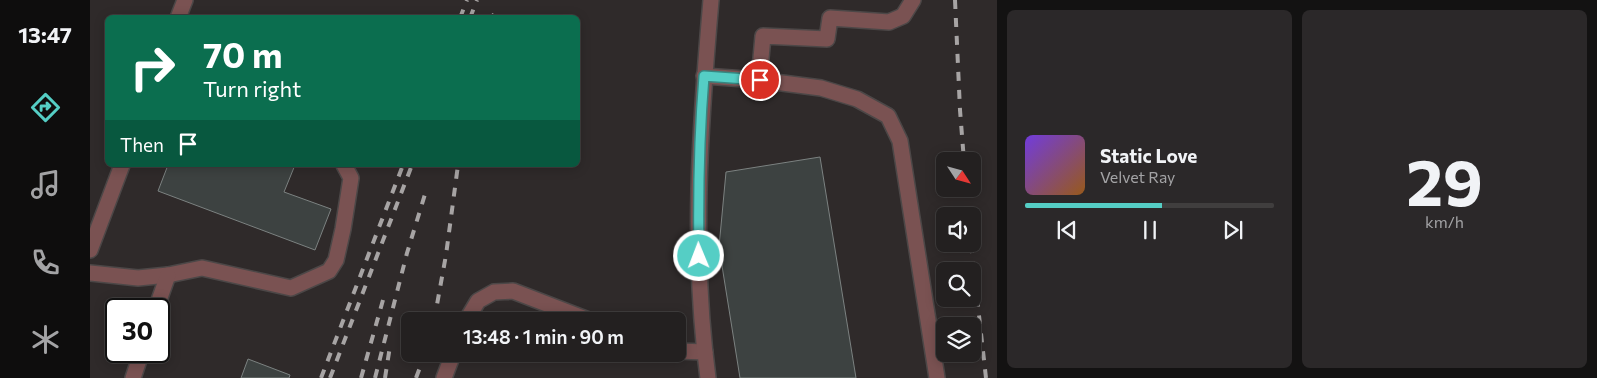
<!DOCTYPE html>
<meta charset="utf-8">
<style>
:root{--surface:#232020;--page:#2b2829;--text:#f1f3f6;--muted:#a3a3a5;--line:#403e3e;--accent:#55cec5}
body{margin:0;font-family:Commissioner,sans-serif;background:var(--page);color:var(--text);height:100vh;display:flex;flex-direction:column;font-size:19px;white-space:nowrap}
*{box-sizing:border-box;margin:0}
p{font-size:16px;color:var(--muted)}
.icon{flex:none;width:28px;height:28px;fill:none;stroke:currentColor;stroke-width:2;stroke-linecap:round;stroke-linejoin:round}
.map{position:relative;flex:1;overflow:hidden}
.details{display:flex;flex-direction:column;gap:10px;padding:10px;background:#131212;width:600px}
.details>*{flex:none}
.guide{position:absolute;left:15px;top:15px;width:475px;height:152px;border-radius:8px;box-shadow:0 2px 12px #0003,0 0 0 1px var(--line);background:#0b6e4f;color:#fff;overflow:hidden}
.needle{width:32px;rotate:126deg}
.buttons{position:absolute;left:846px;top:152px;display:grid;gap:10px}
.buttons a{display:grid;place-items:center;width:45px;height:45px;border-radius:8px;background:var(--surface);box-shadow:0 2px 12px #0003,0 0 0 1px var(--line);font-size:25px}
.speed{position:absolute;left:15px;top:298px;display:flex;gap:10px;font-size:25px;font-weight:700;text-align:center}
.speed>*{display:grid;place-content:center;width:65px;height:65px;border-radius:50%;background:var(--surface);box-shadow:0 2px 12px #0003,0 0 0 1px var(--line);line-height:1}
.speed .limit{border:2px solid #111;border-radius:8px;background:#fff;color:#111}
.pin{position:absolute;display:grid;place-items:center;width:42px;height:42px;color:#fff;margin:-21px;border:2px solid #fff;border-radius:50%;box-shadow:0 1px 5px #0007}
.me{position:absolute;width:55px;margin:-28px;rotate:359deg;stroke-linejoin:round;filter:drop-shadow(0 0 4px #0008)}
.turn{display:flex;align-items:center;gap:18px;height:105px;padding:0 15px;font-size:22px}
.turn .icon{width:65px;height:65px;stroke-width:2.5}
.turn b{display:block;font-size:35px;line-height:42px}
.then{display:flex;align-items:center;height:48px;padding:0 15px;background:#0003;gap:10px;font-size:19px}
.details .card{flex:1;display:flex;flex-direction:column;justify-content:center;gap:8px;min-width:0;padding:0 18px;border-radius:8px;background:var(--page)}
.details .dial{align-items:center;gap:0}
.dial b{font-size:65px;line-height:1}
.song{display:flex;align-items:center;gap:15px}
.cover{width:60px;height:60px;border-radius:8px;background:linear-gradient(135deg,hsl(260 70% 55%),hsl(30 70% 35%))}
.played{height:5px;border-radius:2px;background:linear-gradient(90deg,var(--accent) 55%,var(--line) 55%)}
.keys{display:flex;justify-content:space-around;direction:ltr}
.details .tiles{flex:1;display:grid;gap:10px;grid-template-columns:repeat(2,1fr)}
.trip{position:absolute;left:311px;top:312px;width:285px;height:50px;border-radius:8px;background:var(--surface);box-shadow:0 2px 12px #0003,0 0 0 1px var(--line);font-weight:600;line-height:50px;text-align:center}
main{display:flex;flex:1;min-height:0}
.tabs{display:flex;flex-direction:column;width:90px;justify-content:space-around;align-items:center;background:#0e0d0d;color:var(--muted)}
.tabs .icon{width:35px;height:35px}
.tabs .selected{color:var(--accent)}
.tabs b{font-size:22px;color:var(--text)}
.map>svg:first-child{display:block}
.building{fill:#3d4241;stroke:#7c8281}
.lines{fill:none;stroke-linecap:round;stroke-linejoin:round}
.minor-casing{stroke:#4c4747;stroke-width:18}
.minor{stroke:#7a5252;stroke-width:15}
.rail{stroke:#a7a4a4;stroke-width:4;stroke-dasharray:9 9;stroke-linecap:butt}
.route-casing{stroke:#378680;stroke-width:12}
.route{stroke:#55cec5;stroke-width:9}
</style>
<main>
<nav class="tabs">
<b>13:47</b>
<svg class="icon selected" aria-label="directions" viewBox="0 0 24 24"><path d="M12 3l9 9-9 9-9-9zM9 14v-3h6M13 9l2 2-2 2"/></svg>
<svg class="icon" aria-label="music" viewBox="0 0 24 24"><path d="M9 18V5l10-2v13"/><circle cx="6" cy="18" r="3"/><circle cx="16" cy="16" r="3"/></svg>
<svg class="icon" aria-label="phone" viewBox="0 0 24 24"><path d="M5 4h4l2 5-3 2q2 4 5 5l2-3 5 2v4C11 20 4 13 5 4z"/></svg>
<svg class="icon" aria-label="climate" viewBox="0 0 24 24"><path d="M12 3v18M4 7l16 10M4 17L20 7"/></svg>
</nav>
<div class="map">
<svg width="907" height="378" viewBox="0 0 907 378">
<rect width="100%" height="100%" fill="#2f2a2a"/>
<g class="building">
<path d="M 730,157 L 766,378 L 650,378 L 629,247 L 636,172 Z"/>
<path d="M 78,165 L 205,165 L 194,192 L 241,209 L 225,250 L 68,191 Z"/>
<path d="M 158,359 L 200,375 L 199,378 L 151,378 Z"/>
</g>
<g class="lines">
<defs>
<g id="minor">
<path d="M 88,18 L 95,0"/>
<path d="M 614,76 L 669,80 L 731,88 L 767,99 L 798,116 L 810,141 L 847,378"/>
<path d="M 669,80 L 673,36 L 737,39 L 740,18 L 799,22 L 813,16 L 823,0"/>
<path d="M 0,250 L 32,165"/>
<path d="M 0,273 L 48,278 L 78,275 L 112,268 L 201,288 L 239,271 L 246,260 L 253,229 L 261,178 L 254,165"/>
<path d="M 66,309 L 78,275"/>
<path d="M 376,321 L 388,301 L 404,292 L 423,291 L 501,321"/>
<path d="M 588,351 L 615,352"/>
<path d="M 43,378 L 52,351"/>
<path d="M 354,378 L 363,354"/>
<path d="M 618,378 C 601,252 610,126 621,0"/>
</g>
</defs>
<use href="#minor" class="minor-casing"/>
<use href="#minor" class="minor"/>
<g class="rail">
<path d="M 865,0 L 870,110 L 874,161"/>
<path d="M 370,18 L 377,0"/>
<path d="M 380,18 L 387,0"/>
<path d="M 402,18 L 404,14"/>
<path d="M 876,189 L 878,216"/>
<path d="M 881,244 L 896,378"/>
<path d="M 344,321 L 356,255 L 368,165"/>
<path d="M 231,378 L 313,165"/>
<path d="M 240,378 L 322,165"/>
<path d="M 271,378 L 293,300"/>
<path d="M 285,378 L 317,253 L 336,191"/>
<path d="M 295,378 L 300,346"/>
<path d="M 326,378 L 335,354"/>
</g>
</g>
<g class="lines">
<defs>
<path id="route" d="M 609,256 C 608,196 609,136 614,76 L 670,80"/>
</defs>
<use href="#route" class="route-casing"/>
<use href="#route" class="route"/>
</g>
</svg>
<div class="buttons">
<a><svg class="needle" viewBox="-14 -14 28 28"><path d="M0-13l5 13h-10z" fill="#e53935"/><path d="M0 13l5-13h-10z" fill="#a3a3a5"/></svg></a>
<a><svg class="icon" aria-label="sound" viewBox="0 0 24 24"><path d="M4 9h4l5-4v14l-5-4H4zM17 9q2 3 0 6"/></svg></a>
<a><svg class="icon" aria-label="search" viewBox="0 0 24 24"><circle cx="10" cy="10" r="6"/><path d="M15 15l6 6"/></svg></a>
<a><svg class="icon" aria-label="layers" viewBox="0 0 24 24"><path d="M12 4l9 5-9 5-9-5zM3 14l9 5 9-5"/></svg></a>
</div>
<div class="speed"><div class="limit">30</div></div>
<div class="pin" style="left:670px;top:80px;background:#d93025"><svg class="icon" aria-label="arrive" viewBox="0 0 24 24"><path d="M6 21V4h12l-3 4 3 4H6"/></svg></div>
<svg class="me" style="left:609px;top:256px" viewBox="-20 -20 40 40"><circle r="17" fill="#55cec5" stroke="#fff" stroke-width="3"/><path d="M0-11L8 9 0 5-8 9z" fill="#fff"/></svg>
<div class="trip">13:48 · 1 min · 90 m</div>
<div class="guide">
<div class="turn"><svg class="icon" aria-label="right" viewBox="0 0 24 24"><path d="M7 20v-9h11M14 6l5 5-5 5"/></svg><div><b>70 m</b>Turn right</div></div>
<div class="then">Then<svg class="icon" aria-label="arrive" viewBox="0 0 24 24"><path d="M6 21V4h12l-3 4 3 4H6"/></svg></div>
</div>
</div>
<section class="details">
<div class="tiles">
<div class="card">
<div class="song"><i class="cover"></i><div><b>Static Love</b><p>Velvet Ray</p></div></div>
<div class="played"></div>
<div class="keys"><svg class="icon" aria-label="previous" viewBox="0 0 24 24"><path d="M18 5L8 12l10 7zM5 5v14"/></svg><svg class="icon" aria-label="pause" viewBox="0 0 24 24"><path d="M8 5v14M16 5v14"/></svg><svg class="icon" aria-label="next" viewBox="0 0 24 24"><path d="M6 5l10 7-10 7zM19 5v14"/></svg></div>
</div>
<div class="card dial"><b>29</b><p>km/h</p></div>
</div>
</section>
</main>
